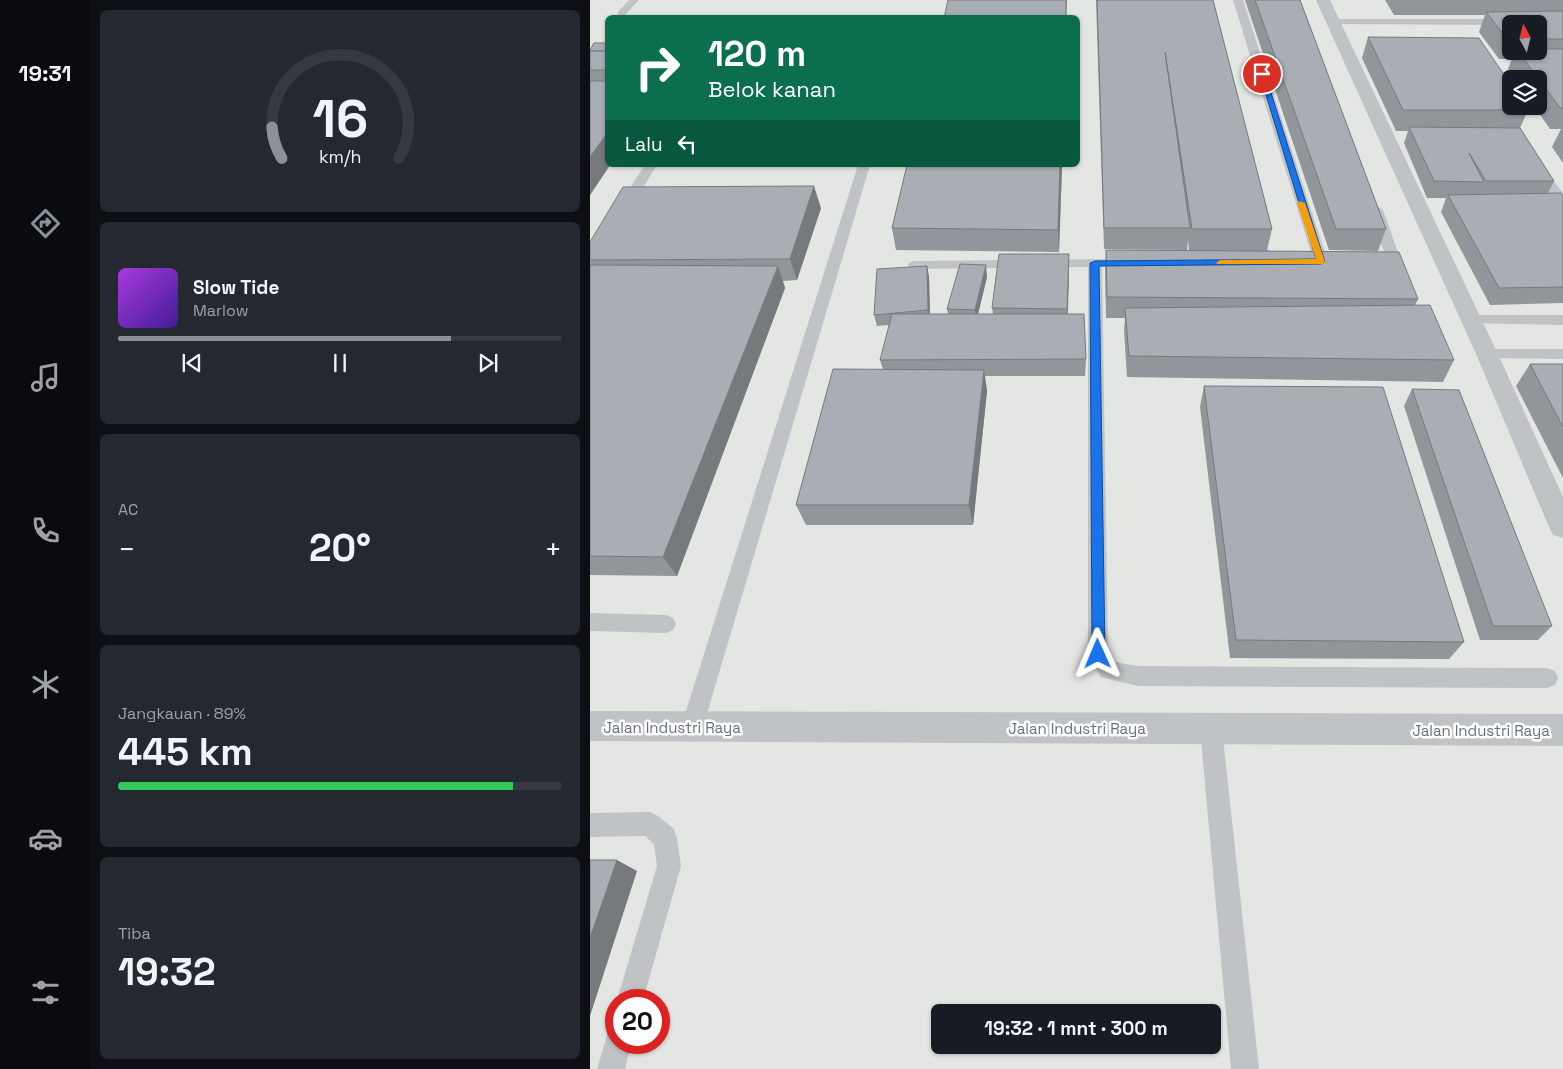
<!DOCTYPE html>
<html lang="id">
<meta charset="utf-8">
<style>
:root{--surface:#171b24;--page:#242831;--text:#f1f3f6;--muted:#9ea1a6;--line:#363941;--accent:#8c9099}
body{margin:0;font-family:"Space Grotesk",sans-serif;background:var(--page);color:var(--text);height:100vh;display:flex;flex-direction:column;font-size:19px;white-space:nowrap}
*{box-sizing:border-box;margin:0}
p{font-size:16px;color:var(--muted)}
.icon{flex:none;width:28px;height:28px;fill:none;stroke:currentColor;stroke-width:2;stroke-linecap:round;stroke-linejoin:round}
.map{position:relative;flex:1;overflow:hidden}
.sheet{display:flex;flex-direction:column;gap:10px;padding:10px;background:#0d0f14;width:500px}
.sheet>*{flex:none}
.guide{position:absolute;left:15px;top:15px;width:475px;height:152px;border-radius:8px;box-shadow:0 1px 4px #0004;background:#0b6e4f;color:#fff;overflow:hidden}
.needle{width:32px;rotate:353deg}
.fabs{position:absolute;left:912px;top:15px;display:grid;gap:10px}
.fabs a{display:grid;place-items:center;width:45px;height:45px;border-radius:8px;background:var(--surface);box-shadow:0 1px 4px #0004;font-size:25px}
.speed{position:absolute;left:15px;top:989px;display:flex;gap:10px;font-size:25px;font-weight:700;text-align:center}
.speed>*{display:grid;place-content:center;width:65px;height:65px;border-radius:50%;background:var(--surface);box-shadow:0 1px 4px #0004;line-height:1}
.speed .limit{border:8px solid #d22;background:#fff;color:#111}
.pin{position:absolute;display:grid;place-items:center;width:42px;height:42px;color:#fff;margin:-21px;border:2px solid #fff;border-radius:50%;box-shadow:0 1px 5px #0007}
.me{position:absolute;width:55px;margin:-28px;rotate:359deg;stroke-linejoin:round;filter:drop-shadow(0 0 4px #0008)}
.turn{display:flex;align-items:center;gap:18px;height:105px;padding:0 20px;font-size:22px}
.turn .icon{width:65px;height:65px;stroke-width:2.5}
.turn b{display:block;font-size:35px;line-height:42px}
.then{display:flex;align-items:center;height:48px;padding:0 20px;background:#0003;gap:10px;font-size:19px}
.big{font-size:38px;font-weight:800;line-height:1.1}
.sheet .card{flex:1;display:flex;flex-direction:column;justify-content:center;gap:8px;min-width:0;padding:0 18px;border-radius:8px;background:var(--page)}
.sheet .dial{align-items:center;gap:0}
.dial svg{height:130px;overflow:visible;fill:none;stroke:var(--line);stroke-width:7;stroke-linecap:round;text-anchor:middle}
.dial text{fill:var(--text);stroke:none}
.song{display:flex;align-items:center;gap:15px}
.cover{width:60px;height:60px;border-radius:8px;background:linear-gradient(135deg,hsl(280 70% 55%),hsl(260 70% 35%))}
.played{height:5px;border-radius:2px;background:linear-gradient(90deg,var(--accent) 75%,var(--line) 75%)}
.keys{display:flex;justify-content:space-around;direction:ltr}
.heat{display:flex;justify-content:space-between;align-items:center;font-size:28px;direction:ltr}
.charge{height:8px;border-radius:4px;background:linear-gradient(90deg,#34c759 89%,var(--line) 0)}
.trip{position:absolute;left:341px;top:1004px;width:290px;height:50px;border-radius:8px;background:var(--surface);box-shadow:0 1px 4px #0004;font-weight:800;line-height:50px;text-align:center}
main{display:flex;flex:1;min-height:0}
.tabs{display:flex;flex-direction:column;width:90px;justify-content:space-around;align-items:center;background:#090b0e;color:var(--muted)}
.tabs .icon{width:35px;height:35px}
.tabs .selected{color:var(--accent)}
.tabs b{font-size:22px;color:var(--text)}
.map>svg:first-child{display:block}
.built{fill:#e4e6e4;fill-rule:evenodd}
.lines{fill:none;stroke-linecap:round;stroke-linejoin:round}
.service{fill:#c0c3c6;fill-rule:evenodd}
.minor{fill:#c0c3c6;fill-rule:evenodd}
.tertiary{fill:#c0c3c6;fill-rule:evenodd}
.wall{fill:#90969a;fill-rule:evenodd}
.shaded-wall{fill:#767a7d}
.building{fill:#a8aeb3;stroke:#767a7d}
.route{fill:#1a73e8;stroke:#114b97}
.slow{fill:#f59e0b}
.labels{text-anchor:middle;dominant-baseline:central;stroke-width:5;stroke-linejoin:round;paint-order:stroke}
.street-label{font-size:15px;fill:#66727f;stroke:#fff}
</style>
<main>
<nav class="tabs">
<b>19:31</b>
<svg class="icon selected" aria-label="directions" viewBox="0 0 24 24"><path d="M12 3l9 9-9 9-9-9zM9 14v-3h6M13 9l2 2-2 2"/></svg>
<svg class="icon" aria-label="music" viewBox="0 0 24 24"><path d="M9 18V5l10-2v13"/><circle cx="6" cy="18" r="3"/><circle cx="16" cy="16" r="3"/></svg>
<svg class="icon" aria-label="phone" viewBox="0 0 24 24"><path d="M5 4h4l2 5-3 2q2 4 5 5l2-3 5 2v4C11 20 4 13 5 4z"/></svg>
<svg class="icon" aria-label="climate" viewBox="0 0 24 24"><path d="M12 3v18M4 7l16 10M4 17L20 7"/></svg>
<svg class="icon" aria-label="car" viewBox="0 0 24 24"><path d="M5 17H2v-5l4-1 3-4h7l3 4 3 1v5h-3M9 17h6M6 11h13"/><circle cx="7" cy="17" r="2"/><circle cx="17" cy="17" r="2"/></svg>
<svg class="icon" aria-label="filters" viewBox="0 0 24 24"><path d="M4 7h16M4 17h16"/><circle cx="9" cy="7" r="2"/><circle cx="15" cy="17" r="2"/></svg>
</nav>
<section class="sheet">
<div class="card dial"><svg viewBox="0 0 100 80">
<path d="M14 69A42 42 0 1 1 86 69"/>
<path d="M14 69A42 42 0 0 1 8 50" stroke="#8c9099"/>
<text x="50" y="56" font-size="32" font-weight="700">16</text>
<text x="50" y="72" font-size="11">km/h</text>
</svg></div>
<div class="card">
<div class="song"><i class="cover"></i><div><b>Slow Tide</b><p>Marlow</p></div></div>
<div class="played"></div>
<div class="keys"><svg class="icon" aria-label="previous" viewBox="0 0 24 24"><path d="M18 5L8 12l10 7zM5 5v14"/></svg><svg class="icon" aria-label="pause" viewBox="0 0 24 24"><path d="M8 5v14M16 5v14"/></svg><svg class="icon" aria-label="next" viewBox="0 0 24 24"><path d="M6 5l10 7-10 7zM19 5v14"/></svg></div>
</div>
<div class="card"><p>AC</p>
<div class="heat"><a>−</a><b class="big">20°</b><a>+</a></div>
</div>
<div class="card"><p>Jangkauan · 89%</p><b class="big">445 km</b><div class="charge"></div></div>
<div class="card"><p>Tiba</p><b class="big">19:32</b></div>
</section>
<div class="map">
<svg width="973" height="1069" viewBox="0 0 973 1069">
<rect width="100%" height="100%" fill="#f4f4f1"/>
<path class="built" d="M 0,0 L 973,0 L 973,1069 L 0,1069 ZM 18,18 L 488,18 L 488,165 L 18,165 ZM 921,24 L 949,24 L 949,51 L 921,51 ZM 921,79 L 949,79 L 949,106 L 921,106 ZM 26,1000 L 69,1000 L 69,1042 L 26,1042 ZM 350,1012 L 622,1012 L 622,1045 L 350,1045 Z"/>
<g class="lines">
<g class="service">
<path d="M 39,0 L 49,0 L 34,16 L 28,16 L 28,12 Z"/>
<path d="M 643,0 L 653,0 L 738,262 L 736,265 L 726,265 L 724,262 Z"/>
<path d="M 743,19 L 916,19 L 921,22 L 916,25 L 740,24 L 740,20 Z"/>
<path d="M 947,163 L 951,164 L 973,193 L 973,206 L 968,205 L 941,167 Z"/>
<path d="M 55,165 L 67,165 L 38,212 L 28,212 L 26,209 Z"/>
<path d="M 268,165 L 280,165 L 113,727 L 110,734 L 102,738 L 94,734 L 91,727 Z"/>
<path d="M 786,206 L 793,210 L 811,261 L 809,264 L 789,266 L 782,262 L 784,259 L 796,257 L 779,210 Z"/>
<path d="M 516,259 L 521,260 L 523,263 L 521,266 L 512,267 L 518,652 L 524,662 L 548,666 L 957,668 L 965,671 L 968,678 L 965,685 L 957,688 L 548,686 L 511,677 L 498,654 L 498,267 L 325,269 L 320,268 L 318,265 L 320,262 L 325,261 Z"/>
<path d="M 881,315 L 973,315 L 973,325 L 876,323 L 873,320 L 876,317 Z"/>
<path d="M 897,349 L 973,349 L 973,359 L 891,358 L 889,354 L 891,350 Z"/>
<path d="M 0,613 L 76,615 L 83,618 L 86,624 L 83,630 L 76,633 L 0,631 Z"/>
<path d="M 621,718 L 629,722 L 632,729 L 669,1069 L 641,1069 L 610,729 L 613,722 Z"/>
<path d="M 60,812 L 68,816 L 84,829 L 87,838 L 91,866 L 53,1000 L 27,1000 L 67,866 L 64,844 L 55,836 L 0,837 L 0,813 Z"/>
<path d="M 26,1029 L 26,1042 L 42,1042 L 35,1069 L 7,1069 L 18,1032 Z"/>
</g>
<path class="minor" d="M 726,0 L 740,0 L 908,354 L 973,497 L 973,538 L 963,535 L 959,527 L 886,354 Z"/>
<path class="tertiary" d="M 0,711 L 973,714 L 973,746 L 0,741 Z"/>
</g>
<g class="wall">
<path d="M 506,0 L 623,0 L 682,229 L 677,250 L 828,299 L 825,305 L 864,360 L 853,382 L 537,377 L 534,330 L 535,318 L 516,318 L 515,271 L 516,250 L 599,250 L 598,240 L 597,250 L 514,249 Z"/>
<path d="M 655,0 L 710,0 L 796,229 L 788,251 L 739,250 Z"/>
<path d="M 795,0 L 973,0 L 973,163 L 962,147 L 971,129 L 960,129 L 944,106 L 949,106 L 949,79 L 925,79 L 918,69 L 922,59 L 909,59 L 889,32 L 895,15 L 804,15 ZM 921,24 L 949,24 L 949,51 L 921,51 Z"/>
<path d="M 778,37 L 938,110 L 930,128 L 964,181 L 958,193 L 973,196 L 973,303 L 900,305 L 851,212 L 856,198 L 837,198 L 814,143 L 818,131 L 806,131 L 772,58 Z"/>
<path d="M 18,43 L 18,165 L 20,165 L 0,195 L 0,50 Z"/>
<path d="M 317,165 L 472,165 L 469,252 L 306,250 L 302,228 Z"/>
<path d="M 231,208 L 207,280 L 193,281 L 195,288 L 87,576 L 0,575 L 0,242 Z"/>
<path d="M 337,266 L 339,277 L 340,314 L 358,314 L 357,309 L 397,277 L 388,314 L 403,314 L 402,308 L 479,271 L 478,314 L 496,359 L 495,376 L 395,376 L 397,391 L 383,525 L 216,525 L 206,505 L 293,369 L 290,360 L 299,325 L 287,326 L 284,315 Z"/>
<path d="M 940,364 L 973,364 L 973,478 L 926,386 Z"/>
<path d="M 614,386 L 874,642 L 859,659 L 640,658 L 610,407 Z"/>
<path d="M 822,389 L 962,626 L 948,640 L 890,640 L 814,406 Z"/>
</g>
<g class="shaded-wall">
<path d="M 476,0 L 477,0 L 476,18 Z"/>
<path d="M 18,132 L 18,165 L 20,165 L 0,195 L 0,157 Z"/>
<path d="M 470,165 L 472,165 L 469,252 L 468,230 Z"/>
<path d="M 224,186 L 231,208 L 207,280 L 200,259 Z"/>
<path d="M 479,254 L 479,271 L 477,326 L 477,309 Z"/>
<path d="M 396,265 L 397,277 L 386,322 L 385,310 Z"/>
<path d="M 188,266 L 195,288 L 87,576 L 73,557 Z"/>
<path d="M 337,266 L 339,277 L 340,322 L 338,310 Z"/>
<path d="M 394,370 L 397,391 L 383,525 L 379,505 Z"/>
<path d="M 27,860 L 47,871 L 0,1016 L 0,938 Z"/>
</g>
<g class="building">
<path d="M 358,0 L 476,0 L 476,18 L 354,18 Z"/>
<path d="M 507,0 L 623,0 L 682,229 L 602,229 L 575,52 L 600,228 L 514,228 Z"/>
<path d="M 665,0 L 710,0 L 796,229 L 746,229 Z"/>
<path d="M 973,11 L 973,39 L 949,39 L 949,24 L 921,24 L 921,39 L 917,39 L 896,12 Z"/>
<path d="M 778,37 L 889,38 L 921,85 L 921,106 L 936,106 L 938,110 L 813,110 Z"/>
<path d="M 4,43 L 18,43 L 18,51 L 0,51 L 0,50 Z"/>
<path d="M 949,49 L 973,49 L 973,108 L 970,108 L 928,51 L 949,51 Z"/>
<rect x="0" y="51" width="18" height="19"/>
<path d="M 0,81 L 18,81 L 18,132 L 0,157 Z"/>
<path d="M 819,127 L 930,128 L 964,181 L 896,181 L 879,153 L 894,182 L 844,181 Z"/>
<path d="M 317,165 L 470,165 L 468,230 L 302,228 Z"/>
<path d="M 224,186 L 200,259 L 0,260 L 0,242 L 33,187 Z"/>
<path d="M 971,193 L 973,196 L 973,287 L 909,288 L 858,195 Z"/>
<path d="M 516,250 L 809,252 L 828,299 L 517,297 Z"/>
<path d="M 409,254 L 479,254 L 477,309 L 402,308 Z"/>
<path d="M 370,264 L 396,265 L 385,310 L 357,309 Z"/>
<path d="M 0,265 L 188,266 L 73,557 L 0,556 Z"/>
<path d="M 337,266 L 338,310 L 284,315 L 287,269 Z"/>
<path d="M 840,305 L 864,360 L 539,356 L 535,308 Z"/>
<path d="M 302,314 L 494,314 L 496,359 L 290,360 Z"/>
<path d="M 940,364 L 973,364 L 973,427 Z"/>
<path d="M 243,369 L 394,370 L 379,505 L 206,505 Z"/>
<path d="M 614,386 L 793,387 L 874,642 L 646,640 Z"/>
<path d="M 822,389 L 869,390 L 962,626 L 903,626 Z"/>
<path d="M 0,860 L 27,860 L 0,938 Z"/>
</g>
<path class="route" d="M 669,72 L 675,74 L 735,262 L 731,264 L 509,266 L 515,654 L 513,658 L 508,660 L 504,658 L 502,654 L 500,263 L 505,261 L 726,259 Z"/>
<path class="slow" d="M 709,201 L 715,203 L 735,262 L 734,264 L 627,264 L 626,263 L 630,260 L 726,259 L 707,203 Z"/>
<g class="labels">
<g class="street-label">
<text x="82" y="727">Jalan Industri Raya</text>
<text x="487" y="728">Jalan Industri Raya</text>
<text x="891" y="730">Jalan Industri Raya</text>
</g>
</g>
</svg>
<div class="fabs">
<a><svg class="needle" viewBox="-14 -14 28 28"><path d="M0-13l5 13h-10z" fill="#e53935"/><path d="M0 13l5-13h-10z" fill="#9ea1a6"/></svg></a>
<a><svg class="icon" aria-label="layers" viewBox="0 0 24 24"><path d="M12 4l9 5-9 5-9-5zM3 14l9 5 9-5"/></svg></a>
</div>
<div class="speed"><div class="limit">20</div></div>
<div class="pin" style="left:672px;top:74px;background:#d93025"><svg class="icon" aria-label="arrive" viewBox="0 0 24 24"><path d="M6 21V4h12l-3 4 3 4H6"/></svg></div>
<svg class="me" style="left:508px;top:654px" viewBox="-20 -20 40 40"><path d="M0-17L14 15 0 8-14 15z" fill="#1a73e8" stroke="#fff" stroke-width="4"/></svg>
<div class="trip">19:32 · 1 mnt · 300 m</div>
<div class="guide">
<div class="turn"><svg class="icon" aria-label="right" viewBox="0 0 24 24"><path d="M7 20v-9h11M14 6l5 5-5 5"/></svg><div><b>120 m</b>Belok kanan</div></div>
<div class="then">Lalu<svg class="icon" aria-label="left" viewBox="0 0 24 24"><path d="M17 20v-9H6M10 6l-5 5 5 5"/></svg></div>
</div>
</div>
</main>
